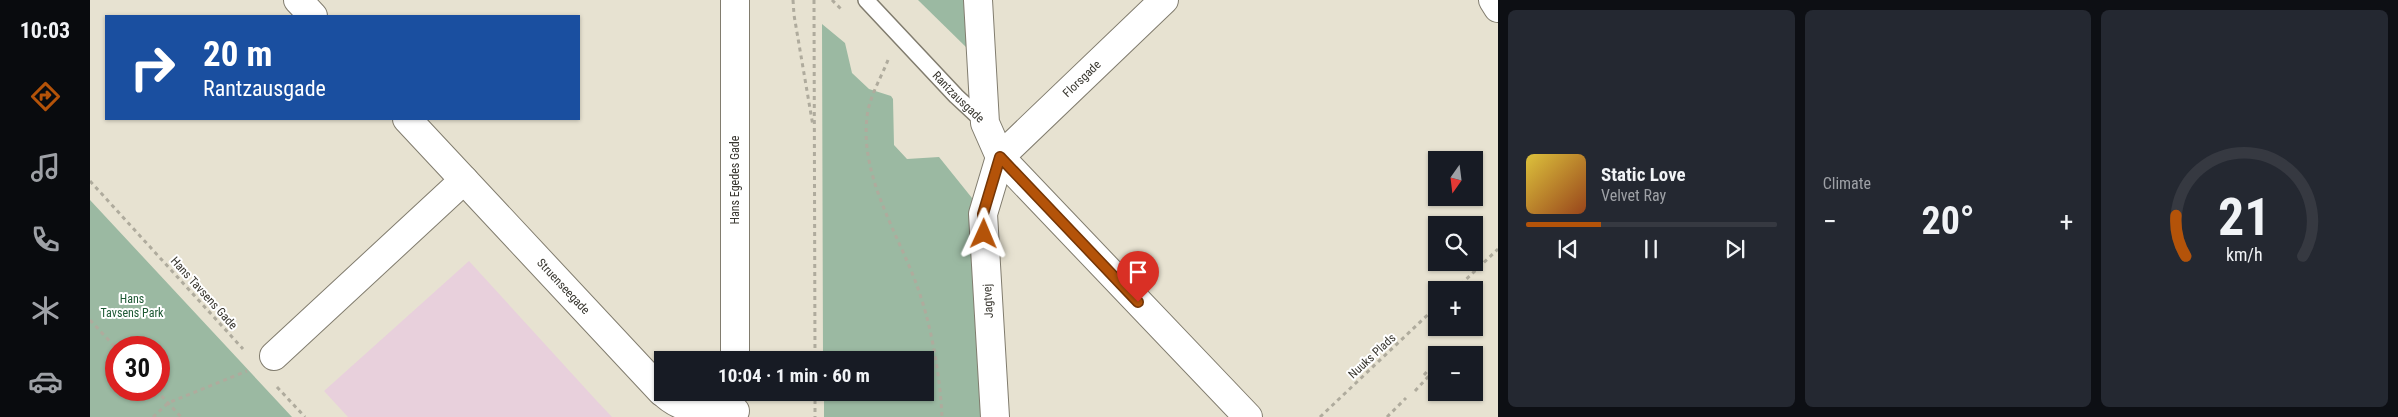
<!DOCTYPE html>
<meta charset="utf-8">
<style>
:root{--surface:#171b24;--page:#242831;--text:#f1f3f6;--muted:#9ea1a6;--line:#363941;--accent:#b45309}
body{margin:0;font-family:"Roboto Condensed",sans-serif;background:var(--page);color:var(--text);height:100vh;display:flex;flex-direction:column;font-size:19px;white-space:nowrap}
*{box-sizing:border-box;margin:0}
p{font-size:16px;color:var(--muted)}
.icon{flex:none;width:28px;height:28px;fill:none;stroke:currentColor;stroke-width:2;stroke-linecap:round;stroke-linejoin:round}
.map{position:relative;flex:1;overflow:hidden}
.details{display:flex;flex-direction:column;gap:10px;padding:10px;background:#0d0f14;width:900px}
.details>*{flex:none}
.guide{position:absolute;left:15px;top:15px;width:475px;height:105px;border-radius:0px;box-shadow:0 1px 4px #0004;background:#1a4fa0;color:#fff;overflow:hidden}
.needle{width:32px;rotate:194deg}
.buttons{position:absolute;left:1338px;top:151px;display:grid;gap:10px}
.buttons a{display:grid;place-items:center;width:55px;height:55px;border-radius:0px;background:var(--surface);box-shadow:0 1px 4px #0004;font-size:25px}
.speed{position:absolute;left:15px;top:336px;display:flex;gap:10px;font-size:25px;font-weight:700;text-align:center}
.speed>*{display:grid;place-content:center;width:65px;height:65px;border-radius:50%;background:var(--surface);box-shadow:0 1px 4px #0004;line-height:1}
.speed .limit{border:8px solid #d22;background:#fff;color:#111}
.pin{position:absolute;display:grid;place-items:center;width:42px;height:42px;color:#fff;margin:-51px -21px;border-radius:50% 50% 50% 0;rotate:-45deg;box-shadow:0 0 5px #0007}
.pin .icon{rotate:45deg}
.me{position:absolute;width:55px;margin:-28px;rotate:1deg;stroke-linejoin:round;filter:drop-shadow(0 0 4px #0008)}
.turn{display:flex;align-items:center;gap:18px;height:105px;padding:0 15px;font-size:22px}
.turn .icon{width:65px;height:65px;stroke-width:2.5}
.turn b{display:block;font-size:35px;line-height:42px}
.big{font-size:38px;font-weight:700;line-height:1.1}
.details .card{flex:1;display:flex;flex-direction:column;justify-content:center;gap:8px;min-width:0;padding:0 18px;border-radius:8px;background:var(--page)}
.details .dial{align-items:center;gap:0}
.dial svg{height:130px;overflow:visible;fill:none;stroke:var(--line);stroke-width:7;stroke-linecap:round;text-anchor:middle}
.dial text{fill:var(--text);stroke:none}
.song{display:flex;align-items:center;gap:15px}
.cover{width:60px;height:60px;border-radius:8px;background:linear-gradient(135deg,hsl(50 70% 55%),hsl(20 70% 35%))}
.played{height:5px;border-radius:2px;background:linear-gradient(90deg,var(--accent) 30%,var(--line) 30%)}
.keys{display:flex;justify-content:space-around;direction:ltr}
.heat{display:flex;justify-content:space-between;align-items:center;font-size:28px;direction:ltr}
.details .tiles{flex:1;display:grid;gap:10px;grid-template-columns:repeat(3,1fr)}
.trip{position:absolute;left:564px;top:351px;width:280px;height:50px;border-radius:0px;background:var(--surface);box-shadow:0 1px 4px #0004;font-weight:700;line-height:50px;text-align:center}
main{display:flex;flex:1;min-height:0}
.tabs{display:flex;flex-direction:column;width:90px;justify-content:space-around;align-items:center;background:#090b0e;color:var(--muted)}
.tabs .icon{width:35px;height:35px}
.tabs .on{color:var(--accent)}
.tabs b{font-size:22px;color:var(--text)}
.map>svg:first-child{display:block}
.education{fill:#e8d0dc}
.green{fill:#9bb9a2;fill-rule:evenodd}
.lines{fill:none;stroke-linecap:round;stroke-linejoin:round}
.service-casing{stroke:#817c6e;stroke-width:18}
.minor-casing{stroke:#817c6e;stroke-width:30}
.path{stroke:#afab9d;stroke-width:3;stroke-dasharray:4 4;stroke-linecap:butt}
.service{stroke:#fff;stroke-width:15}
.minor{stroke:#fff;stroke-width:28}
.route-casing{stroke:#753606;stroke-width:12}
.route{stroke:#b45309;stroke-width:9}
.labels{text-anchor:middle;dominant-baseline:central;stroke-width:4;stroke-linejoin:round;paint-order:stroke}
.street-label{font-size:12px;fill:#38362f;stroke:#fff}
.park-label{font-size:12px;fill:#1e5934;stroke:#fff}
</style>
<main>
<nav class="tabs">
<b>10:03</b>
<svg class="icon on" aria-label="directions" viewBox="0 0 24 24"><path d="M12 3l9 9-9 9-9-9zM9 14v-3h6M13 9l2 2-2 2"/></svg>
<svg class="icon" aria-label="music" viewBox="0 0 24 24"><path d="M9 18V5l10-2v13"/><circle cx="6" cy="18" r="3"/><circle cx="16" cy="16" r="3"/></svg>
<svg class="icon" aria-label="phone" viewBox="0 0 24 24"><path d="M5 4h4l2 5-3 2q2 4 5 5l2-3 5 2v4C11 20 4 13 5 4z"/></svg>
<svg class="icon" aria-label="climate" viewBox="0 0 24 24"><path d="M12 3v18M4 7l16 10M4 17L20 7"/></svg>
<svg class="icon" aria-label="car" viewBox="0 0 24 24"><path d="M5 17H2v-5l4-1 3-4h7l3 4 3 1v5h-3M9 17h6M6 11h13"/><circle cx="7" cy="17" r="2"/><circle cx="17" cy="17" r="2"/></svg>
</nav>
<div class="map">
<svg width="1408" height="417" viewBox="0 0 1408 417">
<rect width="100%" height="100%" fill="#e7e2d1"/>
<path class="education" d="M 379,261 L 506,400 L 522,417 L 258,417 L 234,391 Z"/>
<g class="green">
<path d="M 828,0 L 878,0 L 879,50 Z"/>
<path d="M 732,24 L 755,43 L 762,73 L 779,89 L 801,96 L 803,99 L 804,145 L 817,159 L 849,157 L 882,198 L 893,417 L 734,417 L 734,393 L 835,392 L 835,360 L 733,360 Z"/>
<path d="M 0,200 L 202,417 L 0,417 ZM 26,348 L 69,348 L 69,390 L 26,390 Z"/>
</g>
<g class="lines">
<defs>
<g id="service">
<path id="s1" d="M 776,0 L 866,96 L 895,123"/>
</g>
<g id="minor">
<path d="M 208,0 L 223,16"/>
<path d="M 888,0 L 895,123 L 910,157 L 1158,417"/>
<path d="M 1403,0 L 1408,8"/>
<path id="s2" d="M 317,119 L 572,392"/>
<path d="M 184,356 L 374,180"/>
<path d="M 645,360 L 645,0"/>
<path d="M 573,392 C 591,411 619,412 645,411"/>
<path id="s3" d="M 905,417 L 893,214 L 910,157 L 1074,0"/>
</g>
</defs>
<use href="#service" class="service-casing"/>
<use href="#minor" class="minor-casing"/>
<g class="path">
<path d="M 703,0 L 704,15 L 723,126"/>
<path d="M 724,0 L 725,360"/>
<path d="M 742,0 L 752,10"/>
<path d="M 798,60 C 791,78 779,97 777,117 C 770,175 806,230 826,283 C 841,323 850,374 852,417"/>
<path d="M 0,181 L 153,349"/>
<path d="M 1365,290 L 1408,249"/>
<path d="M 0,320 L 26,348"/>
<path d="M 1334,375 L 1345,362"/>
<path d="M 187,387 L 215,417"/>
<path d="M 66,390 L 91,417"/>
<path d="M 1325,391 L 1346,368"/>
<path d="M 725,392 L 725,417"/>
<path d="M 63,417 L 78,403 L 157,371"/>
<path d="M 1230,417 L 1346,307"/>
<path d="M 1297,417 L 1316,398"/>
</g>
<use href="#service" class="service"/>
<use href="#minor" class="minor"/>
</g>
<g class="lines">
<defs>
<path id="route" d="M 894,234 L 893,214 L 910,157 L 1048,302"/>
</defs>
<use href="#route" class="route-casing"/>
<use href="#route" class="route"/>
</g>
<g class="labels">
<g class="street-label">
<text stroke="none"><textPath href="#s3" startOffset="376">Florsgade</textPath></text>
<text stroke="none"><textPath href="#s1" startOffset="134">Rantzausgade</textPath></text>
<text transform="translate(645 180) rotate(-90)">Hans Egedes Gade</text>
<text stroke="none"><textPath href="#s2" startOffset="229">Struenseegade</textPath></text>
<text transform="translate(114 293) rotate(48)">Hans Tavsens Gade</text>
<text transform="translate(898 301) rotate(-93)">Jagtvej</text>
<text transform="translate(1282 356) rotate(-43)">Nuuks Plads</text>
</g>
<g class="park-label">
<text x="42" y="299">Hans<tspan x="42" dy="14">Tavsens Park</tspan></text>
</g>
</g>
</svg>
<div class="buttons">
<a><svg class="needle" viewBox="-14 -14 28 28"><path d="M0-13l5 13h-10z" fill="#e53935"/><path d="M0 13l5-13h-10z" fill="#9ea1a6"/></svg></a>
<a><svg class="icon" aria-label="search" viewBox="0 0 24 24"><circle cx="10" cy="10" r="6"/><path d="M15 15l6 6"/></svg></a>
<a>+</a>
<a>−</a>
</div>
<div class="speed"><div class="limit">30</div></div>
<div class="pin" style="left:1048px;top:302px;background:#d93025"><svg class="icon" aria-label="arrive" viewBox="0 0 24 24"><path d="M6 21V4h12l-3 4 3 4H6"/></svg></div>
<svg class="me" style="left:894px;top:234px" viewBox="-20 -20 40 40"><path d="M0-17L14 15 0 8-14 15z" fill="#b45309" stroke="#fff" stroke-width="4"/></svg>
<div class="trip">10:04 · 1 min · 60 m</div>
<div class="guide">
<div class="turn"><svg class="icon" aria-label="right" viewBox="0 0 24 24"><path d="M7 20v-9h11M14 6l5 5-5 5"/></svg><div><b>20 m</b>Rantzausgade</div></div>
</div>
</div>
<section class="details">
<div class="tiles">
<div class="card">
<div class="song"><i class="cover"></i><div><b>Static Love</b><p>Velvet Ray</p></div></div>
<div class="played"></div>
<div class="keys"><svg class="icon" aria-label="previous" viewBox="0 0 24 24"><path d="M18 5L8 12l10 7zM5 5v14"/></svg><svg class="icon" aria-label="pause" viewBox="0 0 24 24"><path d="M8 5v14M16 5v14"/></svg><svg class="icon" aria-label="next" viewBox="0 0 24 24"><path d="M6 5l10 7-10 7zM19 5v14"/></svg></div>
</div>
<div class="card"><p>Climate</p>
<div class="heat"><a>−</a><b class="big">20°</b><a>+</a></div>
</div>
<div class="card dial"><svg viewBox="0 0 100 80">
<path d="M14 69A42 42 0 1 1 86 69"/>
<path d="M14 69A42 42 0 0 1 8 44" stroke="#b45309"/>
<text x="50" y="56" font-size="32" font-weight="700">21</text>
<text x="50" y="72" font-size="11">km/h</text>
</svg></div>
</div>
</section>
</main>
